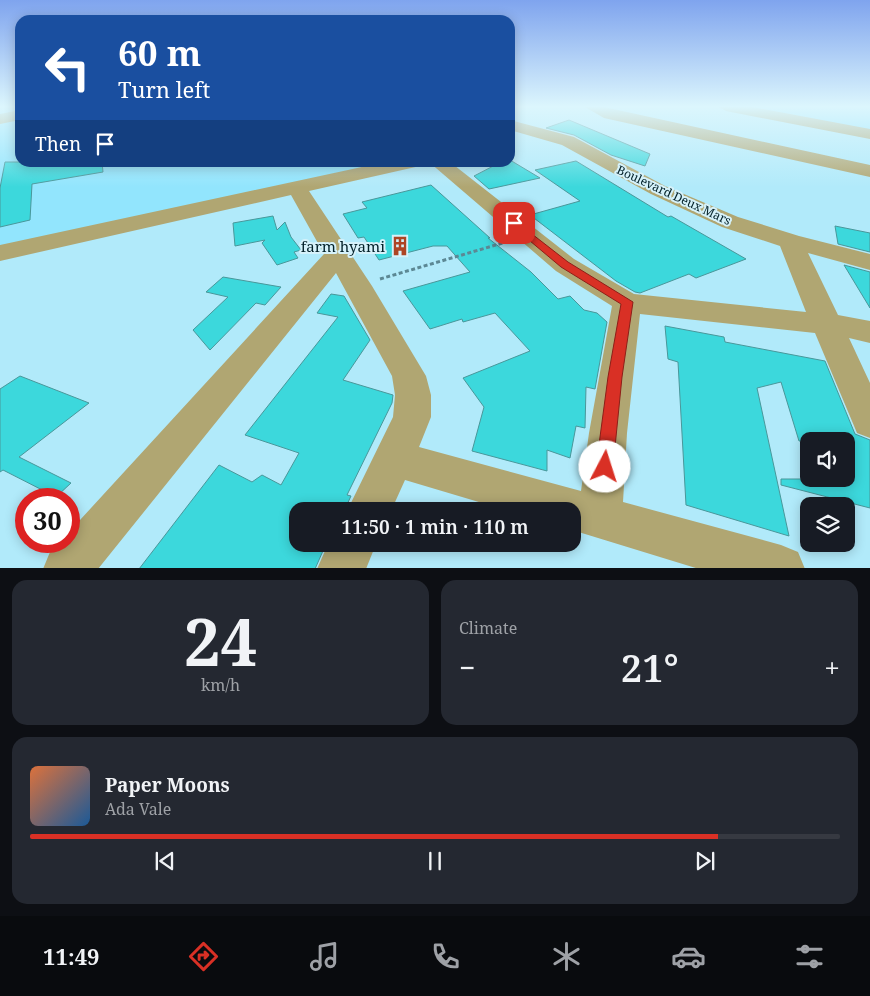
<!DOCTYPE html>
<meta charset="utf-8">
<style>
:root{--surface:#171b24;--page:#242831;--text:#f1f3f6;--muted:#9ea1a6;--line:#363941;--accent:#d93025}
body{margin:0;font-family:"Noto Serif",serif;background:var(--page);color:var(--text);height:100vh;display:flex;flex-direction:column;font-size:19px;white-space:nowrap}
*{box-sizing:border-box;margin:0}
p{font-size:16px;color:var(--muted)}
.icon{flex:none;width:28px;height:28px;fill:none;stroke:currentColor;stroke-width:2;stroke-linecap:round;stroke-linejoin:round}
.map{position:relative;height:568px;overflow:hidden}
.details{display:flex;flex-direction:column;gap:12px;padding:12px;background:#0d0f14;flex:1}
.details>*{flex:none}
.hud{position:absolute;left:15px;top:15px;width:500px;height:152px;border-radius:15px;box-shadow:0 2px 12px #0003;background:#1a4fa0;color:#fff;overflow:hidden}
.controls{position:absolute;left:800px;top:432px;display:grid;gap:10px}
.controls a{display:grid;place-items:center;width:55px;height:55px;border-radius:10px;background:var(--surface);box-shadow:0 2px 12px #0003;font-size:25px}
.speed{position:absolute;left:15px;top:488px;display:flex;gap:10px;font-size:25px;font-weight:700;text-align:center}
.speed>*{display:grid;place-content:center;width:65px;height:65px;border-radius:50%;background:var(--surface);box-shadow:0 2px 12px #0003;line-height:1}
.speed .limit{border:8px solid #d22;background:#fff;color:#111}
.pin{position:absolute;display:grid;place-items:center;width:42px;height:42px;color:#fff;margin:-21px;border-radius:10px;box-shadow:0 2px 8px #0006}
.me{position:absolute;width:55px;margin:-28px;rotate:5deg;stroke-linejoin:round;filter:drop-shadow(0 0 4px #0008)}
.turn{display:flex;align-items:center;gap:18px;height:105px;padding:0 20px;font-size:22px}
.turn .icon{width:65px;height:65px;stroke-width:2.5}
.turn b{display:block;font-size:35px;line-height:42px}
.then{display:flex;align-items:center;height:48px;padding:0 20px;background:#0003;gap:10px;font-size:19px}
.big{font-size:38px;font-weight:600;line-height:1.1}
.details .tile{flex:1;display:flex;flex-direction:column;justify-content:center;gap:8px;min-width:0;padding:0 18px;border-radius:15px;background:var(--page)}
.details .dial{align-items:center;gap:0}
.dial b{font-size:65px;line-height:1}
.song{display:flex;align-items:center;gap:15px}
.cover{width:60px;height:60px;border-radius:8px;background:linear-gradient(135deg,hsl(20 70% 55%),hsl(210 70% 35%))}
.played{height:5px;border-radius:2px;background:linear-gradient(90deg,var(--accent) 85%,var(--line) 85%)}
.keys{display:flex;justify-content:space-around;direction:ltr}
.heat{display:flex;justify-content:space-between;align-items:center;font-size:28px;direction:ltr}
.details .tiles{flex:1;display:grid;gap:12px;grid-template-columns:1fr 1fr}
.tile:last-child{grid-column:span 2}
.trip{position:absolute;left:289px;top:502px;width:292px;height:50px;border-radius:15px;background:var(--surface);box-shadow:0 2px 12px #0003;font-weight:600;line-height:50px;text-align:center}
.dock{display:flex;height:80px;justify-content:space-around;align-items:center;background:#090b0e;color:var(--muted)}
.dock .icon{width:35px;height:35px}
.dock .current{color:var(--accent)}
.dock b{font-size:22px;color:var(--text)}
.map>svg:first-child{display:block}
.built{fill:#92e5fd}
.building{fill:#3cd8dc;stroke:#49979a}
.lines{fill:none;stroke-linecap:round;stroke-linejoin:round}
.path{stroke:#5c8894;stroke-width:3;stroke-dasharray:4 2.5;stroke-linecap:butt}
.minor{fill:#b0a672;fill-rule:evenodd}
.route{fill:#d93025;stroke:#8d1f18}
.labels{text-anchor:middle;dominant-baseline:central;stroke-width:4;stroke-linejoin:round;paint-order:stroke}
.far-street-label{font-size:12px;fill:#022028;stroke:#d6f2fa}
.poi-label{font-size:15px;fill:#022028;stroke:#d6f2fa;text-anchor:end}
</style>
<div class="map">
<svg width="870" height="569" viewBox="0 0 870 569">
<rect width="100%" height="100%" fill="#b1eafa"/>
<g class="built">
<path d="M 753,107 L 870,107 L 870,130 Z"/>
<path d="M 20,120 L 20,162 L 401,163 L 0,247 L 0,125 L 1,123 Z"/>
</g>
<g class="building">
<path d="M 569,120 L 650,154 L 645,166 L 611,155 L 574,135 L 546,128 Z"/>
<path d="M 510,160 L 540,178 L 489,189 L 474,176 L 501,162 L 510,162 Z"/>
<path d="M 576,161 L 668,217 L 671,216 L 746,259 L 696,278 L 689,274 L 640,293 L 635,292 L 616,281 L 530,215 L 580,201 L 535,170 Z"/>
<path d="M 5,162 L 102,162 L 103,172 L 32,184 L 30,220 L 0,227 L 0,188 Z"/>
<path d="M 431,185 L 490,238 L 488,238 L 531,272 L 558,299 L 570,296 L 584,310 L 597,313 L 607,322 L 595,389 L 586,387 L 585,428 L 576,426 L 570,458 L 547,450 L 547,471 L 472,451 L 484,407 L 463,378 L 530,351 L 495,313 L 463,322 L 462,319 L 430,329 L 403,291 L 470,272 L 447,246 L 433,246 L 379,260 L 364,237 L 358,238 L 343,214 L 367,208 L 362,202 Z"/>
<path d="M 273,216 L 277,230 L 285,222 L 291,237 L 301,250 L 294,252 L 298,258 L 277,265 L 262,243 L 265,240 L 235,246 L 233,223 Z"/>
<path d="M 835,226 L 870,233 L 870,252 L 838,244 Z"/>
<path d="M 844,265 L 870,272 L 870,308 Z"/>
<path d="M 223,277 L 281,287 L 265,305 L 256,303 L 210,350 L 193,330 L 228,297 L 206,292 Z"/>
<path d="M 331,294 L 344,296 L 370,340 L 343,380 L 393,395 L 392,403 L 347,495 L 351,496 L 344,511 L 298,511 L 298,544 L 326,544 L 315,569 L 139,569 L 219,465 L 252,482 L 262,475 L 281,485 L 299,453 L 245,435 L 338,317 L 317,313 Z"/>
<path d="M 665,326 L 724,337 L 725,342 L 825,361 L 855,434 L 870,440 L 870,508 L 781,485 L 781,479 L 846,479 L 846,441 L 799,441 L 781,382 L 757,388 L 789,536 L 686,505 L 678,362 L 668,359 Z"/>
<path d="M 20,376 L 89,403 L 19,457 L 71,483 L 56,497 L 3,470 L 0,472 L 0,389 Z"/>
</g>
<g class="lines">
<path class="path" d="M 380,279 L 506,242"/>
<g class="minor">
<path d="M 585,107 L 604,107 L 870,165 L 870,177 L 604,118 Z"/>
<path d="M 719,107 L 752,107 L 870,129 L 870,139 L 726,111 Z"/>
<path d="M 20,110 L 20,120 L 0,124 L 0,114 Z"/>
<path d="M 510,120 L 574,137 L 665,186 L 738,217 L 799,236 L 870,254 L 870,270 L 808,253 L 838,315 L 870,321 L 870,343 L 849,338 L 870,383 L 870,438 L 857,433 L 815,333 L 640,314 L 627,433 L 623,502 L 781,545 L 798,552 L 805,569 L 699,569 L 572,530 L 572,511 L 509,511 L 405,480 L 391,511 L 347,511 L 393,417 L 395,395 L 392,376 L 336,273 L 98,569 L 43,569 L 50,552 L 60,541 L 69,541 L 69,532 L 324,254 L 291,195 L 0,261 L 0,245 L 385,162 L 422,162 L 420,166 L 309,191 L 372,286 L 426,376 L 431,395 L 431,417 L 419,447 L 581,491 L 589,433 L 612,306 L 556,271 L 429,162 L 450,162 L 574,259 L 634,294 L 806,312 L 780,246 L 722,227 L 651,194 L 562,145 L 510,130 Z"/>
<path d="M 328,544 L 376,544 L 366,569 L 317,569 Z"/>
</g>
</g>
<linearGradient id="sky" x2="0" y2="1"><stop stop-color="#7fa4ee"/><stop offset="0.57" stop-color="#dcf6fd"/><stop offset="1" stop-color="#dcf6fd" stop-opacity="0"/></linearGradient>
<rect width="870" height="187" fill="url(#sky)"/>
<path class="route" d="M 514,220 L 568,262 L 633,302 L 622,377 L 613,467 L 611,472 L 605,475 L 599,472 L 596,467 L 608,377 L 621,304 L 561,267 L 511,225 L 509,223 Z"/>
<defs>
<symbol id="building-bare" viewBox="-9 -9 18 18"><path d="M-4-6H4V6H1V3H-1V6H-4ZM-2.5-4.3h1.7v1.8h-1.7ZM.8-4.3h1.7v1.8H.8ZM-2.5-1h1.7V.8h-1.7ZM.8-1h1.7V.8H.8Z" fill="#ad4524" stroke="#d6f2fa" stroke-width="2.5" paint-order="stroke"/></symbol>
</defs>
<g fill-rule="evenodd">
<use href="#building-bare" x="386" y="232" width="28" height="28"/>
</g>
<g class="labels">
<g class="far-street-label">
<text transform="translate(674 195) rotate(25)">Boulevard Deux Mars</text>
</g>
<g class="poi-label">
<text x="385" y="246">farm hyami</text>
</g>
</g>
</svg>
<div class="controls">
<a><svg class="icon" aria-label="sound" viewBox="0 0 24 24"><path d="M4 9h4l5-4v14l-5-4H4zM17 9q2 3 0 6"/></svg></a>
<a><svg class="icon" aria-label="layers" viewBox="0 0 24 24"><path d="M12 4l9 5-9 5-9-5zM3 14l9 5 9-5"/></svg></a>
</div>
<div class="speed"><div class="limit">30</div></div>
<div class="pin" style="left:514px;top:223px;background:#d93025"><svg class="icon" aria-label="arrive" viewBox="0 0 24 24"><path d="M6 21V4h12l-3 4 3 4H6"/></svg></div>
<svg class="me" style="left:605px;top:467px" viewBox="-20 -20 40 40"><circle r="19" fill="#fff"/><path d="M0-13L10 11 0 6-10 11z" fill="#d93025"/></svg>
<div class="trip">11:50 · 1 min · 110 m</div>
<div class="hud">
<div class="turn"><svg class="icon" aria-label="left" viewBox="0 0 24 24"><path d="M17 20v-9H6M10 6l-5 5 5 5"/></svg><div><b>60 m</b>Turn left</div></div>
<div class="then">Then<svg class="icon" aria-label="arrive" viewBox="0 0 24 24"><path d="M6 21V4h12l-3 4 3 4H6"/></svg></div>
</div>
</div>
<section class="details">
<div class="tiles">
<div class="tile dial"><b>24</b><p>km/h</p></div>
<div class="tile"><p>Climate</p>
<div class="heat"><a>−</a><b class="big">21°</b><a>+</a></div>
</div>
<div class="tile">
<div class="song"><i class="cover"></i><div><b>Paper Moons</b><p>Ada Vale</p></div></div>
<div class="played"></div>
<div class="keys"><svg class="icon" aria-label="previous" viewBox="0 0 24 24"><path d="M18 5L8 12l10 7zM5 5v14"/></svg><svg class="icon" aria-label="pause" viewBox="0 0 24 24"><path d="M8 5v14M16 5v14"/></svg><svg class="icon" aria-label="next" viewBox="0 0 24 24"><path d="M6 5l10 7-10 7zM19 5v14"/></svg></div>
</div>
</div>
</section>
<nav class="dock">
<b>11:49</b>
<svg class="icon current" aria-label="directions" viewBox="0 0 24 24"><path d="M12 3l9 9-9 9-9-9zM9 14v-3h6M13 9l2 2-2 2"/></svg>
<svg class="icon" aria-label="music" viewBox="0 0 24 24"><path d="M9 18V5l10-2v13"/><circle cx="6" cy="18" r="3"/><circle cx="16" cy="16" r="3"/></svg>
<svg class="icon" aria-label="phone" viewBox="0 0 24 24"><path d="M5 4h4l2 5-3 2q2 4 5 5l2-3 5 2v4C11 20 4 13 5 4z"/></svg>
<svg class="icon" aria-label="climate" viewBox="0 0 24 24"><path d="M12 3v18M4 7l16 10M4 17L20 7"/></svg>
<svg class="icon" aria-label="car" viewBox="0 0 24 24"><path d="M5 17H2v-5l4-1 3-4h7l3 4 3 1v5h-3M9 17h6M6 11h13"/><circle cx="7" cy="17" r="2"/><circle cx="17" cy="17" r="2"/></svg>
<svg class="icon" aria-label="filters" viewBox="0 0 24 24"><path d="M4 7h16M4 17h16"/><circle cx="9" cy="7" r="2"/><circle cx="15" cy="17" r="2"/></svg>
</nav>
